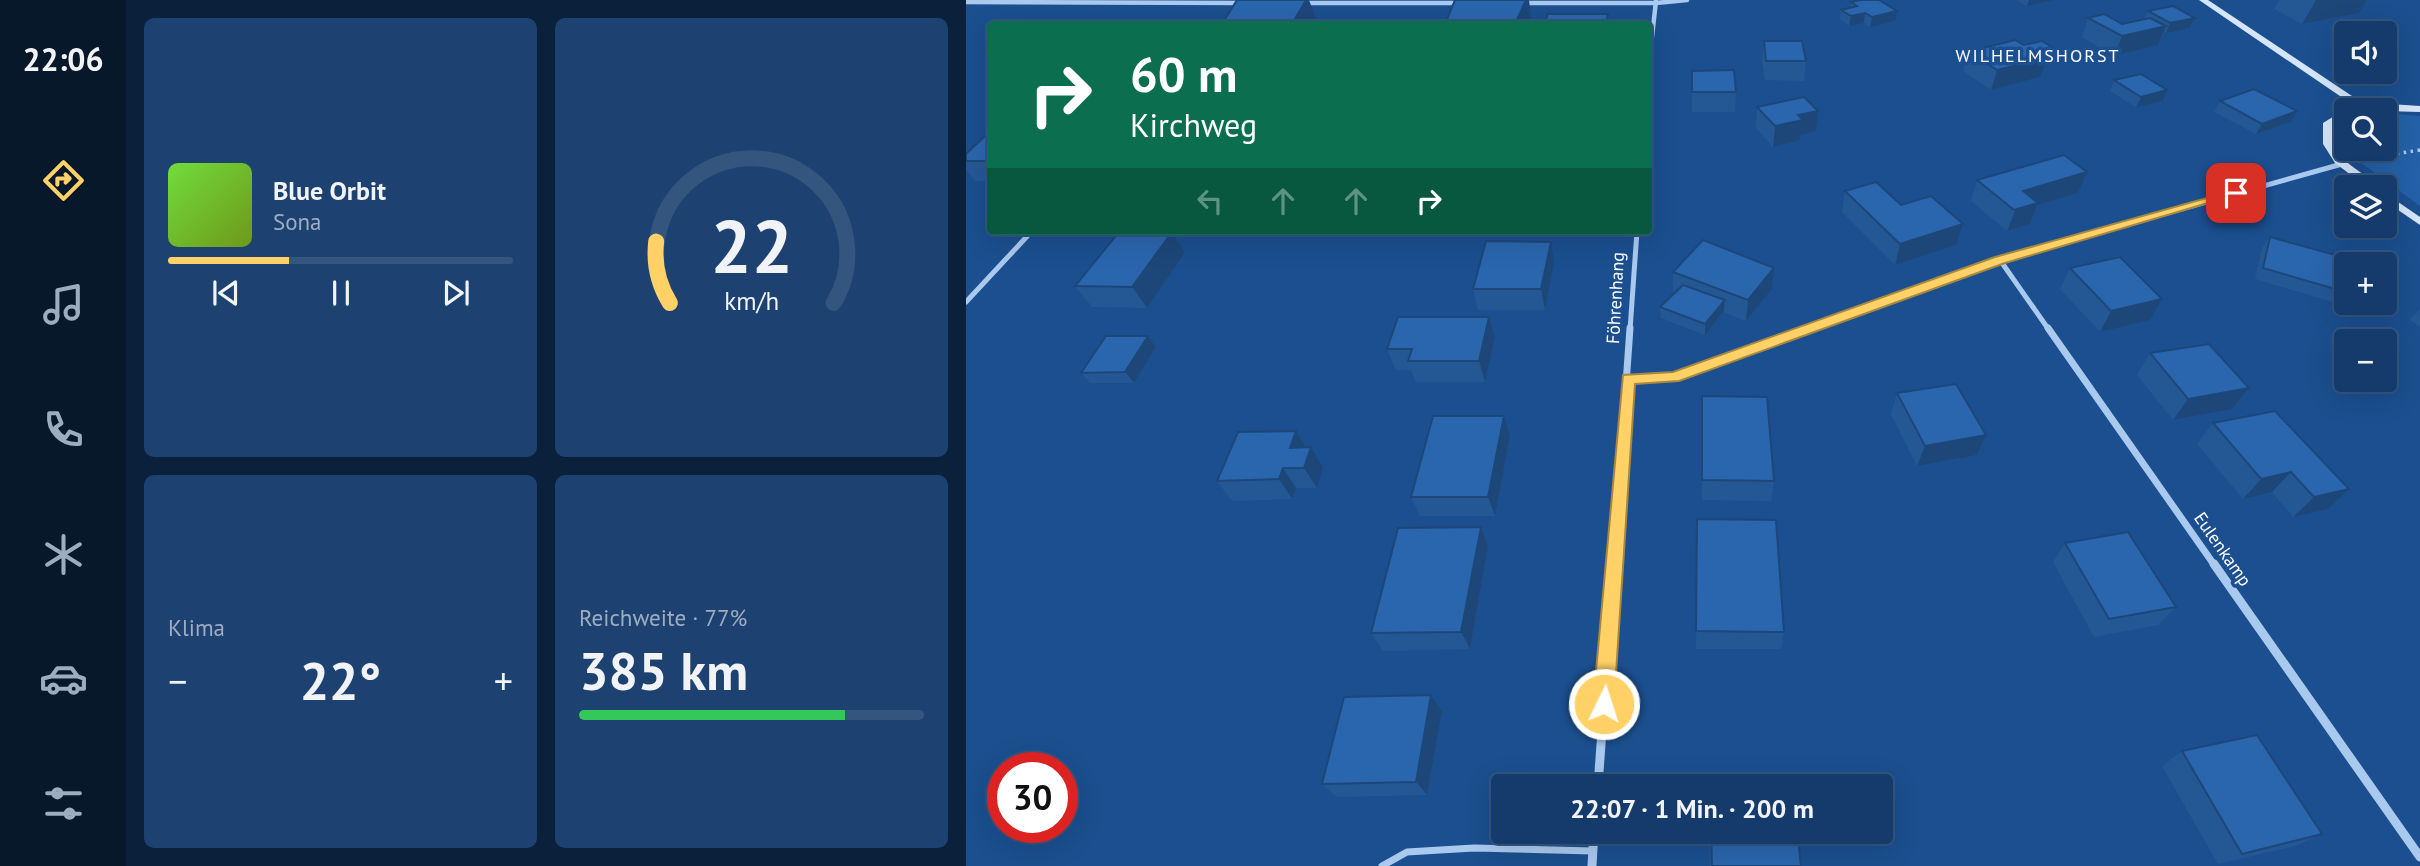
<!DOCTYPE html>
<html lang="de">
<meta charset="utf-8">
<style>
:root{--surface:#143b6b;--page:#1d4271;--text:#f1f3f6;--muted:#9dadc1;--line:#33557e;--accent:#ffd166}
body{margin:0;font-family:"PT Sans",sans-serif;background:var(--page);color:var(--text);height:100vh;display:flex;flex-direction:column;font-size:26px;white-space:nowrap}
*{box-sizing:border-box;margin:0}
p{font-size:23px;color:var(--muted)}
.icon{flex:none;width:38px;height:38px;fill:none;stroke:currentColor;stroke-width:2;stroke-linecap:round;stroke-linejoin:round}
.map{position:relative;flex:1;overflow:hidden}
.sheet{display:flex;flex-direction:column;gap:18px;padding:18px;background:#0b203b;width:840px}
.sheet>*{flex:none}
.guide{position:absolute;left:21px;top:21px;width:665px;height:214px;border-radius:7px;box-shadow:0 7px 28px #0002,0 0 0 2px var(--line);background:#0b6e4f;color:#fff;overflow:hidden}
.buttons{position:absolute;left:1368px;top:21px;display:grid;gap:14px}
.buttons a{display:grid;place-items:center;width:63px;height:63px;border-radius:7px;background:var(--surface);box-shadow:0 7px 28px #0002,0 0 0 2px var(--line);font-size:35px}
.speed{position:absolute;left:21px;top:752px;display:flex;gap:14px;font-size:35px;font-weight:700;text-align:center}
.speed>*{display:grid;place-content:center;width:91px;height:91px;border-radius:50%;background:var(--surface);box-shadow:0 7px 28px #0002,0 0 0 2px var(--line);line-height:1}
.speed .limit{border:10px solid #d22;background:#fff;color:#111}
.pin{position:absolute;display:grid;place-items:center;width:60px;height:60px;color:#fff;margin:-30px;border-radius:14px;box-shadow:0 4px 10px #0006}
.me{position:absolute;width:77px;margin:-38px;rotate:4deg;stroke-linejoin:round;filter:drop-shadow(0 0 5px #0008)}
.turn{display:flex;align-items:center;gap:24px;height:147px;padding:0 28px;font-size:32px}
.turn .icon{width:91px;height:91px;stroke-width:2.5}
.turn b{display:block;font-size:49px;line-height:60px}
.lanes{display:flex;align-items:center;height:66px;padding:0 28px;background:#0003;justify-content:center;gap:35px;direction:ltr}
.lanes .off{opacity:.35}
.big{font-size:52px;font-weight:800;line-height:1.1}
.sheet .tile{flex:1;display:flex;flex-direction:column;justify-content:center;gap:10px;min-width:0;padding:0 24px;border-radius:10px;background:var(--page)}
.sheet .dial{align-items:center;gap:0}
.dial svg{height:182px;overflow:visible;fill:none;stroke:var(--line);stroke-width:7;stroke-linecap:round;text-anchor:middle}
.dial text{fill:var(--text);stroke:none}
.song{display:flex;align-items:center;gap:21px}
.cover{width:84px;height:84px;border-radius:10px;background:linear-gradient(135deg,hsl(100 70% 55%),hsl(80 70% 35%))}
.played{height:7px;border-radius:4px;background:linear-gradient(90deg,var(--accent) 35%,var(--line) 35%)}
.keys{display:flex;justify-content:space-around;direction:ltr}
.heat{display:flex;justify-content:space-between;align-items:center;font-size:38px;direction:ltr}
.charge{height:10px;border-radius:5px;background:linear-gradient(90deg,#34c759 77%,var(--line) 0)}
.sheet .tiles{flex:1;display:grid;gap:18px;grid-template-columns:repeat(2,1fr)}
.trip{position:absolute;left:525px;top:774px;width:402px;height:70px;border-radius:7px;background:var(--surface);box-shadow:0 7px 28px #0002,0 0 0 2px var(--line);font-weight:800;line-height:70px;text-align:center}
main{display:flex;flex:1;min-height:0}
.tab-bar{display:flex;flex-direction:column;width:126px;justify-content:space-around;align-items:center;background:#08182b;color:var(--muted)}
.tab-bar .icon{width:49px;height:49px}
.tab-bar .selected{color:var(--accent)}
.tab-bar b{font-size:32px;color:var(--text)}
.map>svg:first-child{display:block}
.green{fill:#2461a8}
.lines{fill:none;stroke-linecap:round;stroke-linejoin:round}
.path{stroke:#a9c9ee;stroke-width:3.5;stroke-dasharray:2.5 4.5;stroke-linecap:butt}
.lane{stroke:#a9c9ee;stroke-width:7}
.street-far3{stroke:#a9c9ee;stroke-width:4.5}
.street-far2{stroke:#a9c9ee;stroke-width:5}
.street-far1{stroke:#a9c9ee;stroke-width:7}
.street{stroke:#a9c9ee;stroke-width:9}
.secondary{fill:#d6e6fa;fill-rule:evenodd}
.wall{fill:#245895}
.shaded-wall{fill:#1d4779}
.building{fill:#2a66ad;stroke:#1d4779;stroke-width:2}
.route{fill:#ffd166;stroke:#a68842;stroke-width:2}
.labels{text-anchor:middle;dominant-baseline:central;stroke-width:7;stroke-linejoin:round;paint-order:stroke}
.far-quarter-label{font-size:18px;letter-spacing:2px;fill:#fff;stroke:#1b4f8f}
.street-label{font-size:18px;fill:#fff;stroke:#1b4f8f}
</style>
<main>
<nav class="tab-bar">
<b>22:06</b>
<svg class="icon selected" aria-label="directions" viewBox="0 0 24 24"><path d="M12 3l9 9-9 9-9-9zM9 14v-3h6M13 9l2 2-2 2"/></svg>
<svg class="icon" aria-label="music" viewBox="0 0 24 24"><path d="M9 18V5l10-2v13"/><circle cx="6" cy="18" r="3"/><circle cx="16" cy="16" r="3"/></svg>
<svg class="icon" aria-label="phone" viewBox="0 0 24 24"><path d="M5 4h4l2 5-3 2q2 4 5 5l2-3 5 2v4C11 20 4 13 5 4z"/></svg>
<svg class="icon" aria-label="climate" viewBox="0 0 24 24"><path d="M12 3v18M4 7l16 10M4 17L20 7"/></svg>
<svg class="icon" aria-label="car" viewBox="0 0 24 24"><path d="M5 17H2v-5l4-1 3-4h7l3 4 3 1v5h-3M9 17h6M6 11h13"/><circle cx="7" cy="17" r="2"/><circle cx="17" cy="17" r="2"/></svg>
<svg class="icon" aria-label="filters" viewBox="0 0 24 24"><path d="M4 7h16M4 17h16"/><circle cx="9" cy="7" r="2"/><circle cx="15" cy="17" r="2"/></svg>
</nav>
<section class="sheet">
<div class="tiles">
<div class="tile">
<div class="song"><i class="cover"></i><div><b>Blue Orbit</b><p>Sona</p></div></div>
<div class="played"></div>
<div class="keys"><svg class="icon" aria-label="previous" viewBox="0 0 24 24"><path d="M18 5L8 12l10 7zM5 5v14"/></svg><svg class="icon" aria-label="pause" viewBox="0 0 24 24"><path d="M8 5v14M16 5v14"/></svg><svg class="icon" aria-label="next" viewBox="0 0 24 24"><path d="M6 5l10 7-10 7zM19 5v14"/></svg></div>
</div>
<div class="tile dial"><svg viewBox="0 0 100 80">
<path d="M14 69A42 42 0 1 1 86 69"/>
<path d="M14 69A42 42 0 0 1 8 42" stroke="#ffd166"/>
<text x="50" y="56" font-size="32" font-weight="700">22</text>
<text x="50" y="72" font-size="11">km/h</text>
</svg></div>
<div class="tile"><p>Klima</p>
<div class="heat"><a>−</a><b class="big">22°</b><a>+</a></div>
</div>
<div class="tile"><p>Reichweite · 77%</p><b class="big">385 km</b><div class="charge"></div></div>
</div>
</section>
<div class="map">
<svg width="1454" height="866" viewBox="0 0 1454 866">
<rect width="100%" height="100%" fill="#1b4f8f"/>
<path class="green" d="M 1419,113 L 1454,116 L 1454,206 L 1390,159 L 1384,149 L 1419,149 Z"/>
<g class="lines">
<path class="path" d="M 1410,157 L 1454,150"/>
<path class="lane" d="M 416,866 L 441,852 L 508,848 L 627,851"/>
<g class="street-far3">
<path d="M 0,2 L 275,3"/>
<path d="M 336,3 L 496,3"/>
<path d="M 553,3 L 690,3 L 721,0"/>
<path d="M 682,72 L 690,1"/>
</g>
<g class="street-far2">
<path d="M 1034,260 L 1083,330"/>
<path d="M 0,302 L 66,231"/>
<path d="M 664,330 L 671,231"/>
<path d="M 838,330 L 1034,260 L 1376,164"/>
</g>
<g class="street-far1">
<path d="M 1082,328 L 1249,566"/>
<path d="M 662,379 L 707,377 L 843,328"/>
<path d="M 647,566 L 664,328"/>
</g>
<g class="street">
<path d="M 1248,564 L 1454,857"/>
<path d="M 632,786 L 648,564"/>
<path d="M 626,866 L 628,831"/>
</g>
<g class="secondary">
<path d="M 1233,0 L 1242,0 L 1401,106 L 1424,104 L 1454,106 L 1454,112 L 1385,110 L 1390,107 Z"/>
<path d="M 1378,110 L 1384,110 L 1381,110 L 1381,116 L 1367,124 C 1361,161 1393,166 1412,187 L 1401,187 L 1369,163 L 1357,144 L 1357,123 Z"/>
<path d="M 1419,193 L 1454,217 L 1454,225 L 1419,201 Z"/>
</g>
</g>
<g class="wall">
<path d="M 1050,0 L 1088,0 L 1061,6 Z"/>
<path d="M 1313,0 L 1401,0 L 1393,13 L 1336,24 L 1308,9 Z"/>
<path d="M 885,2 L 929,21 L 904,27 L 898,23 L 883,26 L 874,19 L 875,10 L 884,8 Z"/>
<path d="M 1182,11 L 1229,18 L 1224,28 L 1200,33 L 1198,32 L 1192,45 L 1148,56 L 1116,37 L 1122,18 L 1156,24 L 1179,19 Z"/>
<path d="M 798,41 L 840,61 L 838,81 L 799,80 L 796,61 Z"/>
<path d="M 1058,45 L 1086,47 L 1074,77 L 1025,90 L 997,71 L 1002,52 Z"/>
<path d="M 726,71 L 770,92 L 769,112 L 726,112 Z"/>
<path d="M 1148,80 L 1201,90 L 1197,101 L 1170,107 L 1144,91 Z"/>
<path d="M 1254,101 L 1325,122 L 1290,134 L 1248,112 Z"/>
<path d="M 791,107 L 852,111 L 850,131 L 835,135 L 834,140 L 807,147 L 790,128 Z"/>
<path d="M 24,134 L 24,181 L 9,181 L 0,170 L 0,154 Z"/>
<path d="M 1121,172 L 1112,193 L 1071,205 L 1064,224 L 1041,231 L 1005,201 L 1011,180 Z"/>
<path d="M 879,191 L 935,205 L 997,224 L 990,245 L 929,265 L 876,212 Z"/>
<path d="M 1304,237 L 1376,291 L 1367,302 L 1289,279 L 1296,248 Z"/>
<path d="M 219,253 L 181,308 L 126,307 L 109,286 Z"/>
<path d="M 588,263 L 579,310 L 512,310 L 507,289 Z"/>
<path d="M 1104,268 L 1196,299 L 1184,320 L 1134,332 L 1094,289 Z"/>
<path d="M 707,272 L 806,289 L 780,321 L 757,312 L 739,335 L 695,318 L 694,307 L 709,293 L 707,293 Z"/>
<path d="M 1454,309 L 1454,327 L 1444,320 Z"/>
<path d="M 182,336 L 190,347 L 168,383 L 124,383 L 115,373 Z"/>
<path d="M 529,338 L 519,382 L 450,382 L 445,370 L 430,370 L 421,349 Z"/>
<path d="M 1184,353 L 1283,388 L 1266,409 L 1207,420 L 1171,375 Z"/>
<path d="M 931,393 L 1020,435 L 1011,455 L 951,466 L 925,414 Z"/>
<path d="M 736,396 L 808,481 L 805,501 L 736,500 Z"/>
<path d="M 1309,411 L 1362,509 L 1327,517 L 1306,492 L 1277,499 L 1231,444 L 1247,423 Z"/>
<path d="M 538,416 L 544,436 L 529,516 L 454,516 L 445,497 Z"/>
<path d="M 340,447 L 357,468 L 351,488 L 330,488 L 326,499 L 266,501 L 251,481 Z"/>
<path d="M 731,519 L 818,632 L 815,649 L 730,649 Z"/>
<path d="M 515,527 L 522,546 L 504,649 L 417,651 L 405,633 Z"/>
<path d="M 1099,543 L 1210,607 L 1192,625 L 1128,637 L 1087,562 Z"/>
<path d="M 465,695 L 476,711 L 461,795 L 371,797 L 356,784 Z"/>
<path d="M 1216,751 L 1356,834 L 1329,846 L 1252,864 L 1196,766 Z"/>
<path d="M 743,831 L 831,831 L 835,866 L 744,866 Z"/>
</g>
<g class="shaded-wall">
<path d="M 340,0 L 343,0 L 352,24 L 326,24 Z"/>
<path d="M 560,0 L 563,0 L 566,24 L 549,24 Z"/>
<path d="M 1063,0 L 1071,0 L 1070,4 L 1061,6 Z"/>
<path d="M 1071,0 L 1088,0 L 1070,4 Z"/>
<path d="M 1350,0 L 1401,0 L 1393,13 L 1336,24 Z"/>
<path d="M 931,11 L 929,21 L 904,27 L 906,17 Z"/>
<path d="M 899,13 L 898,23 L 883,26 L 885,16 Z"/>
<path d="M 1229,18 L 1224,28 L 1200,33 L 1204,23 Z"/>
<path d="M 1200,26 L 1192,45 L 1148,56 L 1156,36 Z"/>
<path d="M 1086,47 L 1074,77 L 1025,90 L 1031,70 L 1070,51 Z"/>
<path d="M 1201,90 L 1197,101 L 1170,107 L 1175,97 Z"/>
<path d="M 852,111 L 850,131 L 835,135 L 834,140 L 807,147 L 809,126 L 832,115 Z"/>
<path d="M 1331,111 L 1325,122 L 1290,134 L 1296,124 Z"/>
<path d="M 1121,172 L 1112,193 L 1071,205 L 1064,224 L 1041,231 L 1057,191 Z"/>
<path d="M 997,224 L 990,245 L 929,265 L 934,244 Z"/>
<path d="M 206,232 L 219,253 L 181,308 L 166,287 Z"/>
<path d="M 585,242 L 588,263 L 579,310 L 575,289 Z"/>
<path d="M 808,268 L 806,289 L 780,321 L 782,300 Z"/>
<path d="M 1196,299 L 1184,320 L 1134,332 L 1145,311 Z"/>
<path d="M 759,300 L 758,311 L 739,335 L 739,324 Z"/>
<path d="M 523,317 L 529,338 L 519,382 L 513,361 Z"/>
<path d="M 182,336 L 190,347 L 168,383 L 159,372 Z"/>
<path d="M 1283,388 L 1266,409 L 1207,420 L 1222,399 Z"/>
<path d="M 538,416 L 544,436 L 529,516 L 522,497 Z"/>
<path d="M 330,431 L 342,451 L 324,448 Z"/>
<path d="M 1020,435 L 1011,455 L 951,466 L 959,446 Z"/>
<path d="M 345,447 L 357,468 L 351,488 L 338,468 Z"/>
<path d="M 317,468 L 330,488 L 326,499 L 313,479 Z"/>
<path d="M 1325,472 L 1306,492 L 1277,499 L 1295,479 Z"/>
<path d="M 1383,489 L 1362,509 L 1327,517 L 1348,497 Z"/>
<path d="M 515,527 L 522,546 L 504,649 L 495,632 Z"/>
<path d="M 465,695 L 476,711 L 461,795 L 450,782 Z"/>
</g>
<g class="building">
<path d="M 271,0 L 340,0 L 326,24 L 256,24 Z"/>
<path d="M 489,0 L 560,0 L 549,24 L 479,24 Z"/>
<path d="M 895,0 L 913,0 L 931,11 L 906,17 L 899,13 L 885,16 L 875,10 L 891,6 L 885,2 Z"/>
<path d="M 1207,6 L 1229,18 L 1204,23 L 1182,11 Z"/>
<path d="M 582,14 L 642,14 L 640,24 L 578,24 Z"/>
<path d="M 1138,14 L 1156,24 L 1184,18 L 1200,26 L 1156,36 L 1122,18 Z"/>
<path d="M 1049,40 L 1058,45 L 1076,41 L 1086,47 L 1070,51 L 1081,58 L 1031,70 L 1002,52 Z"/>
<path d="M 798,41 L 836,41 L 840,61 L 800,61 Z"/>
<path d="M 768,70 L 770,92 L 726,92 L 726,71 Z"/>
<path d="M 1175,74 L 1201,90 L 1175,97 L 1148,80 Z"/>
<path d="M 1288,89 L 1331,111 L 1296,124 L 1254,101 Z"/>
<path d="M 838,97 L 852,111 L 832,115 L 837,120 L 809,126 L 791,107 Z"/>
<path d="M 21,134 L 24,134 L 24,161 L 0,161 L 0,154 Z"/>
<path d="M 1098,155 L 1121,172 L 1057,191 L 1072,203 L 1048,210 L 1011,180 Z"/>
<path d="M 910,182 L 935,205 L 965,196 L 997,224 L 934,244 L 879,191 Z"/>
<path d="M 153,232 L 206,232 L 166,287 L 109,286 Z"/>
<path d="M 1304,237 L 1380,258 L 1376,291 L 1297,268 Z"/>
<path d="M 737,240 L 808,268 L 782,300 L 707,272 Z"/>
<path d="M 520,241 L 585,242 L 575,289 L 507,289 Z"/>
<path d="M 1154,257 L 1196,299 L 1145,311 L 1104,268 Z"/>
<path d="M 717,285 L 759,300 L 739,324 L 694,307 Z"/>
<path d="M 432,317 L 523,317 L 513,361 L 442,361 L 446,349 L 421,349 Z"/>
<path d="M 140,336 L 182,336 L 159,372 L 115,373 Z"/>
<path d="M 1243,344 L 1283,388 L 1222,399 L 1184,353 Z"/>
<path d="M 990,384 L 1020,435 L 959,446 L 931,393 Z"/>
<path d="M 736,396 L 801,397 L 808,481 L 736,480 Z"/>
<path d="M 1309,411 L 1383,489 L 1348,497 L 1325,472 L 1295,479 L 1247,423 Z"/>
<path d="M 467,416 L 538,416 L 522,497 L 445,497 Z"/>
<path d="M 330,431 L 324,448 L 345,447 L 338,468 L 317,468 L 313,479 L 251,481 L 272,432 Z"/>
<path d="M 731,519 L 810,520 L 818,632 L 730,631 Z"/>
<path d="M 515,527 L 495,632 L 405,633 L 432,528 Z"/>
<path d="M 1162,532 L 1210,607 L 1143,619 L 1099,543 Z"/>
<path d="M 465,695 L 450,782 L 356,784 L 378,697 Z"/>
<path d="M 1291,735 L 1356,834 L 1276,854 L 1216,751 Z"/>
<path d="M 745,831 L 831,831 L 835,866 L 746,866 Z"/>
</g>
<path class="route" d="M 1266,191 L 1276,193 L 1039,263 L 713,381 L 669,384 L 648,704 L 645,711 L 638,714 L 630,711 L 627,704 L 657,375 L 707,372 L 1029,257 Z"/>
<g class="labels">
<g class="far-quarter-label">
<text x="1072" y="55">WILHELMSHORST</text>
</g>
<g class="street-label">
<text transform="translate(649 298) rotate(-87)">Föhrenhang</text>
<text transform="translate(1257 549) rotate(55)">Eulenkamp</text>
</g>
</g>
</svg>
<div class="buttons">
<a><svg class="icon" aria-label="sound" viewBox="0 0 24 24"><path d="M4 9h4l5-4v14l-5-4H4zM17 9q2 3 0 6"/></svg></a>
<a><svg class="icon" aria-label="search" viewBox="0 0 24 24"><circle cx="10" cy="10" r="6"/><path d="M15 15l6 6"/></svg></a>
<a><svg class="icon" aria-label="layers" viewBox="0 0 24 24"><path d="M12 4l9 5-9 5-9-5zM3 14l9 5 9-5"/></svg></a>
<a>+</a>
<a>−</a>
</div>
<div class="speed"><div class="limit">30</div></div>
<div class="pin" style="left:1270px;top:193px;background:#d93025"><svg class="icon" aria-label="arrive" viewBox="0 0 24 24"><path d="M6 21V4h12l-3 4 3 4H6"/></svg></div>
<svg class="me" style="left:638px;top:704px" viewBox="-20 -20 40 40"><circle r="17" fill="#ffd166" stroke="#fff" stroke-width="3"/><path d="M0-11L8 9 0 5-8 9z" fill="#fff"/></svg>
<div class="trip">22:07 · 1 Min. · 200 m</div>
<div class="guide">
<div class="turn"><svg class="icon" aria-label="right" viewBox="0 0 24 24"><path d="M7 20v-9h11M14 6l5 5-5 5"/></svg><div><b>60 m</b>Kirchweg</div></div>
<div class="lanes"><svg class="icon off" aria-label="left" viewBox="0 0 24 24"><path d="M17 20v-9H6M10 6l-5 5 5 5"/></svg><svg class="icon off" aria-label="ahead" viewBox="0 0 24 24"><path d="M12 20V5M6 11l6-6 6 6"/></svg><svg class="icon off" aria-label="ahead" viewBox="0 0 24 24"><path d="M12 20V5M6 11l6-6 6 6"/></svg><svg class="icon" aria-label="right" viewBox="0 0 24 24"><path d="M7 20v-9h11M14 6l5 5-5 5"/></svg></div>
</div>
</div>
</main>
